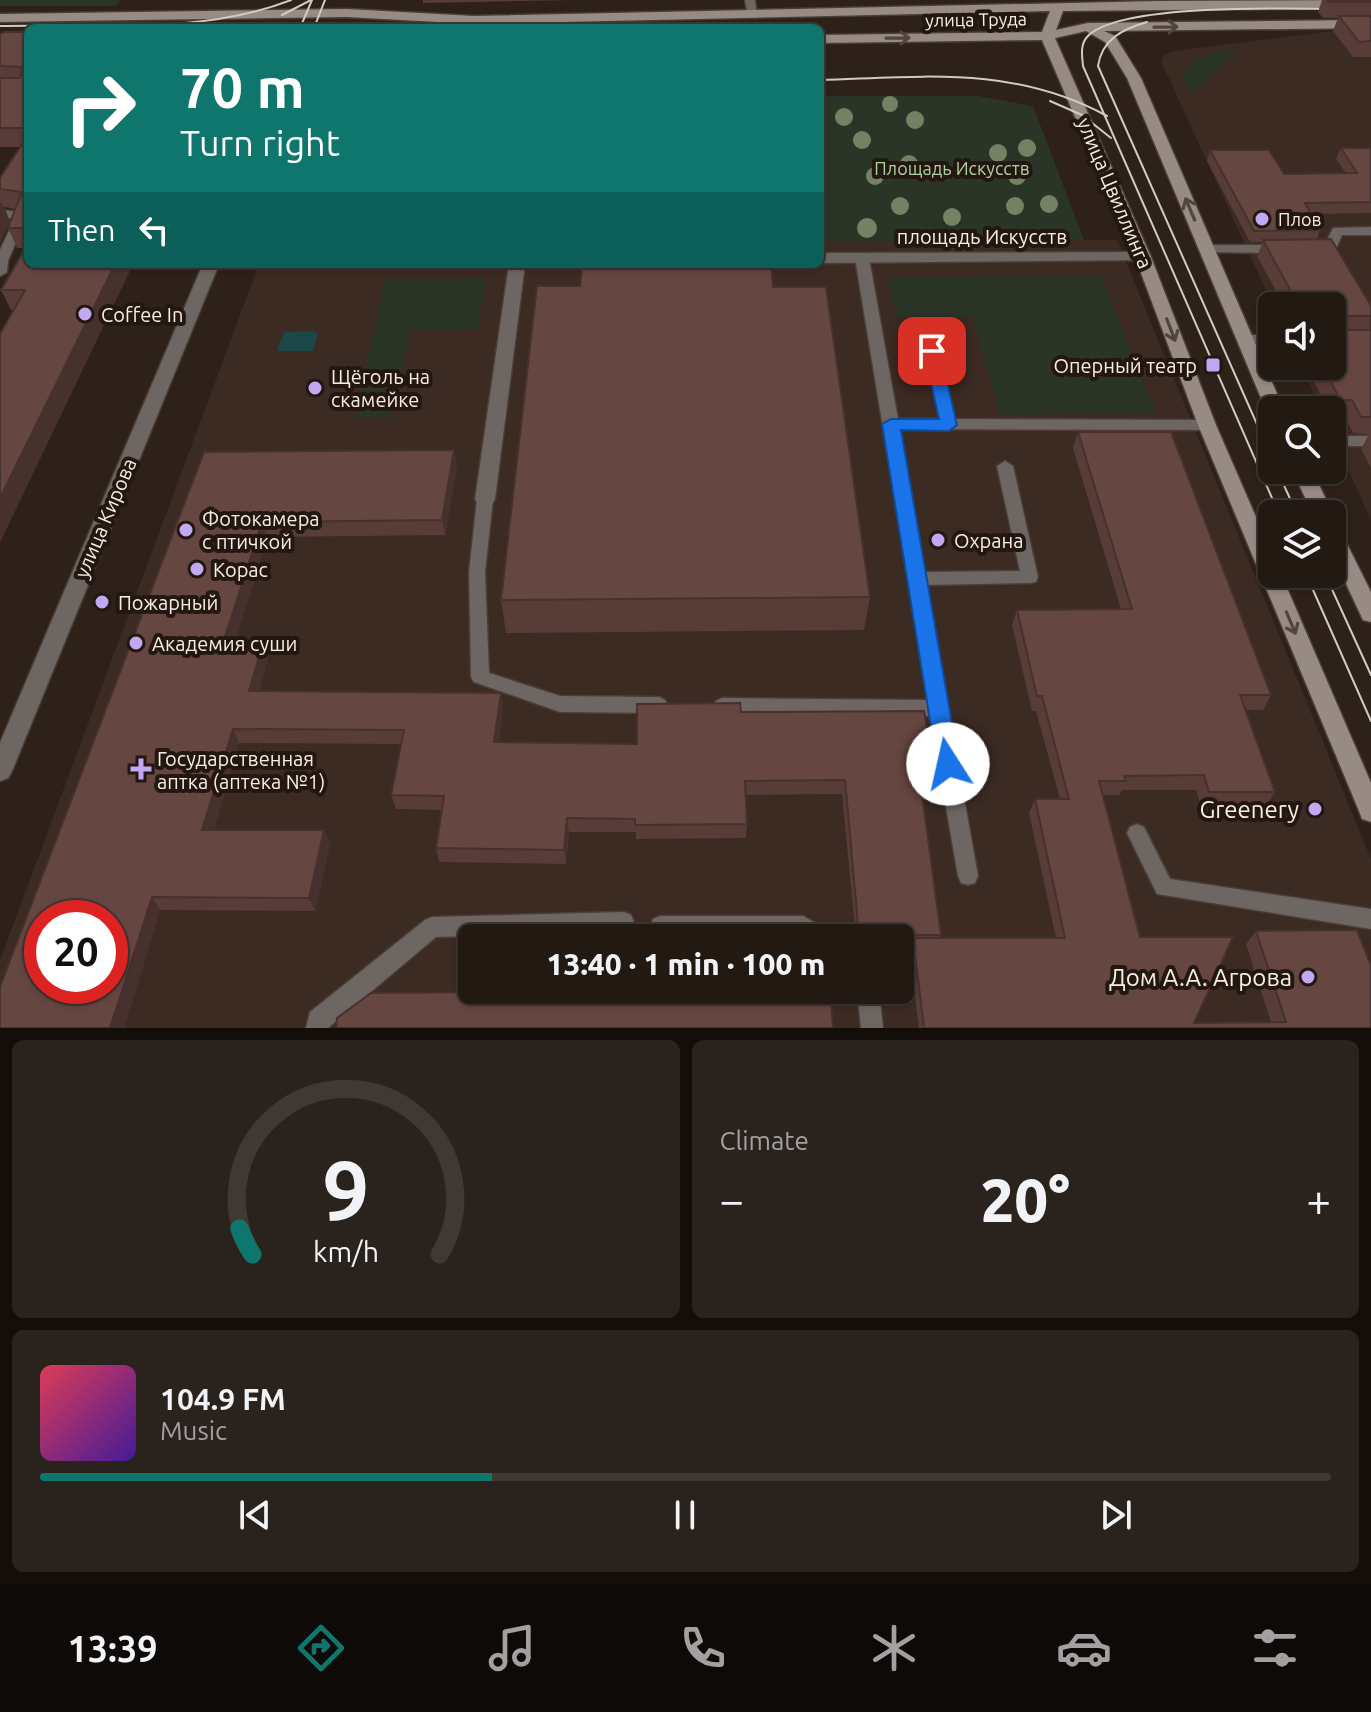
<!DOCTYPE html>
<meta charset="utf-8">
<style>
:root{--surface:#221913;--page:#2a221c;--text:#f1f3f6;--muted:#a2a0a0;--line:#3f3833;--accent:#0f766e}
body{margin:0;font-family:Ubuntu,sans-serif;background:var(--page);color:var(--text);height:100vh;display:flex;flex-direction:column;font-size:30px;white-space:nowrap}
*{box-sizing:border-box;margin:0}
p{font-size:26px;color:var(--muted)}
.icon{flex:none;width:44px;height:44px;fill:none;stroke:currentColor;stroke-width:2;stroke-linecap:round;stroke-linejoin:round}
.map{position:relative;height:1028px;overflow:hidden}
.sheet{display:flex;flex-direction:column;gap:12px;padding:12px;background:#130e0a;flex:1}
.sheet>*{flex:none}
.hud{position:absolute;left:24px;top:24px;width:800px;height:244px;border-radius:12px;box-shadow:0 2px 6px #0004,0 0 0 2px var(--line);background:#0f766e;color:#fff;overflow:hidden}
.controls{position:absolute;left:1258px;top:292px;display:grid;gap:16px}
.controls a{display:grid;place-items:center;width:88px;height:88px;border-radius:12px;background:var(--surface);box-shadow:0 2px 6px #0004,0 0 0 2px var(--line);font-size:40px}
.speed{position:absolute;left:24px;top:900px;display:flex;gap:16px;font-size:40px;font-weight:700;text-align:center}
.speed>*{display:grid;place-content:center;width:104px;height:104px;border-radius:50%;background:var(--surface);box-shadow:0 2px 6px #0004,0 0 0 2px var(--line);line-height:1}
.speed .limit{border:12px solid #d22;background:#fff;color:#111}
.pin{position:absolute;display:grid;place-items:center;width:68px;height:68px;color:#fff;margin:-34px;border-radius:16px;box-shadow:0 4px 12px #0006}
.me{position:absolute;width:88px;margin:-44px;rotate:350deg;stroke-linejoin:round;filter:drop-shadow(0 0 6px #0008)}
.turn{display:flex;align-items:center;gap:28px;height:168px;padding:0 24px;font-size:36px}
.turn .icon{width:104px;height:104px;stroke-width:2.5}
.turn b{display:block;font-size:56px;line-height:68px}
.then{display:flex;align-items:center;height:76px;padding:0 24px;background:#0003;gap:16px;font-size:30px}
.big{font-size:60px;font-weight:800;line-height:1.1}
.sheet .tile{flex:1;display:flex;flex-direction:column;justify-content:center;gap:12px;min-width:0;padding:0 28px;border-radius:12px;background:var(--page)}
.sheet .dial{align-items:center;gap:0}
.dial svg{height:208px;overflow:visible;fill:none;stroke:var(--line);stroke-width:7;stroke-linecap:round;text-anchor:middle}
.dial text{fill:var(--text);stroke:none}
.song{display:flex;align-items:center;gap:24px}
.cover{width:96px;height:96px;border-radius:12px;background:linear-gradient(135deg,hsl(350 70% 55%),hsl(260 70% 35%))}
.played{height:8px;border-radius:4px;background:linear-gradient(90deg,var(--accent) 35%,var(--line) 35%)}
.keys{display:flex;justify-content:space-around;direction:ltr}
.heat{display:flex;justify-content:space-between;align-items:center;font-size:44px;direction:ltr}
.sheet .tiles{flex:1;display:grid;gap:12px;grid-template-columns:1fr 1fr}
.tile:last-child{grid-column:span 2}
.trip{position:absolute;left:458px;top:924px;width:456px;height:80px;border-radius:12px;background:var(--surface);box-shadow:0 2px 6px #0004,0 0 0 2px var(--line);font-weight:800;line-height:80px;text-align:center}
.dock{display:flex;height:128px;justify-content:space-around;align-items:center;background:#0e0a08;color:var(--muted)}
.dock .icon{width:56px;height:56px}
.dock .on{color:var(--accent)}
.dock b{font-size:36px;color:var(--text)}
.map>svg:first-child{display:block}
.commercial{fill:#3c2b23;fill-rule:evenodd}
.green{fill:#2b3527}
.water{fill:#1d4646}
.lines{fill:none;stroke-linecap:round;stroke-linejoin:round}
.service-casing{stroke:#4a3e36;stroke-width:3}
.pedestrian-casing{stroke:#4a3e36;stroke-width:3}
.minor-casing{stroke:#4a3e36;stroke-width:3}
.secondary-casing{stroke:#4a3e36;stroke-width:3}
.service{fill:#6e6662;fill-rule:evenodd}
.pedestrian{fill:#6e6662;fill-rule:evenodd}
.minor{fill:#6e6662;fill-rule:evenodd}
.secondary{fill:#988b85;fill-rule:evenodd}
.tram{stroke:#d4cac4;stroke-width:2}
.tree{fill:#748264}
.wall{fill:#583c38}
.shaded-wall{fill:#47312e}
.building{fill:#664641;stroke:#47312e;stroke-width:2;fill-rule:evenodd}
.oneway{stroke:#52453f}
.route{fill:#1a73e8;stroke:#114b97;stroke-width:2}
.poi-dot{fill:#c1a8f3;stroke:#241710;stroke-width:3}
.labels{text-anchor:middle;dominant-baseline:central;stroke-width:8;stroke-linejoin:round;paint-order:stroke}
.far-street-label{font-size:18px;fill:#f7ede8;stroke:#241710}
.far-park-label{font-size:18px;fill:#aed1a1;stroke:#241710}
.far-poi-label{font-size:18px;fill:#f7ede8;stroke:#241710;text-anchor:start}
.street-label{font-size:20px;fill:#f7ede8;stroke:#241710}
.poi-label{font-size:20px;fill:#f7ede8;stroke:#241710;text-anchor:start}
.near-poi-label{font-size:24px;fill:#f7ede8;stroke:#241710;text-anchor:end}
</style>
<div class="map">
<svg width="1371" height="1028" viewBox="0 0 1371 1028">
<rect width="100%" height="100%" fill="#2e2119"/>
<g class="commercial">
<path d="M 1371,31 L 1371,520 L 1332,434 L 1332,410 L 1321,410 L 1301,366 L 1332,366 L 1332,306 L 1273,306 L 1161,61 L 1165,55 L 1174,51 L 1325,32 Z"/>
<path d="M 1117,240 L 1371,859 L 1371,1028 L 0,1028 L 0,960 L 259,264 L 820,264 L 820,241 ZM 42,918 L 110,918 L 110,986 L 42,986 ZM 472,938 L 900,938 L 900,990 L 472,990 Z"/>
</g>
<g class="green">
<path d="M 0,0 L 120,0 L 116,6 L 0,6 Z"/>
<path d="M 1238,50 L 1192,95 L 1183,76 C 1193,54 1216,52 1238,50 Z"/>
<path d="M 820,96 L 978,96 L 1033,106 L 1084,240 L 820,241 Z"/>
<path d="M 1101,275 L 1156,413 L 1000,415 L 973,317 L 897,318 L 888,278 Z"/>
<path d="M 485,278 L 478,329 L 410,330 L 392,418 L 354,418 L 385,280 Z"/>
</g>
<path class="water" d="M 313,331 L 318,334 L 313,351 L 277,351 L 284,332 Z"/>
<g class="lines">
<defs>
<g id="service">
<path d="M 745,0 L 755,0 L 757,18 L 748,16 Z"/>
<path d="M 0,210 L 28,213 L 8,261 L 7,272 L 0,276 L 0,250 L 15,218 L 0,218 Z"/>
<path d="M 1371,227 L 1371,235 L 1342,235 L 1335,251 L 1317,252 L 1311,248 L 1312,245 L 1325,244 L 1333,228 Z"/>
<path d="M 1208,245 L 1278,245 L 1284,249 L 1278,253 L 1203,252 L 1203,246 Z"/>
<path d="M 862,254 L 869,258 L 898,419 L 940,419 L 919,326 L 926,322 L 933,326 L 955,419 L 1207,420 L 1214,425 L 1207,430 L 899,429 L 924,572 L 1020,571 L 997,466 L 1005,461 L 1013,466 L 1038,577 L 1036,582 L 1030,583 L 926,585 L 978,876 L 975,883 L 968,885 L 961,883 L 958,876 L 930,716 L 722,714 L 716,711 L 713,706 L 716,701 L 722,698 L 928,700 L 855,258 Z"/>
<path d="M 1246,335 L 1272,335 L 1272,343 L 1241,342 L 1239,339 L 1241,336 Z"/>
<rect x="1332" y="436" width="39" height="10"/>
<path d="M 485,493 L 493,499 L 485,572 L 489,673 L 560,696 L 659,697 L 665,700 L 668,705 L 665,710 L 659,713 L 560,712 L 474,682 L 471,677 L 469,572 L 477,499 Z"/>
<path d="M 1137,824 L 1144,827 L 1170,879 L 1371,909 L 1371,929 L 1157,894 L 1127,833 L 1130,827 Z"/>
<path d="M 624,912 L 631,915 L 634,922 L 631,929 L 624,932 L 436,937 L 328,1028 L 306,1028 L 310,1012 L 425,920 L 432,917 Z"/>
<path d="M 660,916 L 803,916 L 830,931 L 833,938 L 660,936 L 653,933 L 650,926 L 653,919 Z"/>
<path d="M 857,990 L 879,990 L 883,1028 L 861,1028 Z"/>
</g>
<path id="pedestrian" d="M 203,264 L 219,264 L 12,771 L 8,778 L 0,781 L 0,743 Z"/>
<g id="minor">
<path d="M 1143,252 L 1149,254 L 1149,260 L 820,263 L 820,253 Z"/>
<path d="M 509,264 L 525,264 L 495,499 L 492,504 L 478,504 L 475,499 Z"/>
</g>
<g id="secondary">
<path d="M 1371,0 L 1371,8 L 1063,11 L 1056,30 L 1088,23 L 1371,20 L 1371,28 L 1104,31 L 1115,36 L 1141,78 L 1284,410 L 1272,410 L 1272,415 L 1266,410 L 1127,78 L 1105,42 L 1086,31 L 1055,38 L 1151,257 L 1216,425 L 1272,554 L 1272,574 L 1281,574 L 1371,783 L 1371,822 L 1362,819 L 1359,811 L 1198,425 L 1135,257 L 1042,40 L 820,43 L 820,35 L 1042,32 L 1050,11 L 474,24 L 347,17 L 0,22 L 0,14 L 347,9 L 474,16 L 1159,1 Z"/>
<path d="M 1292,470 L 1312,470 L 1333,514 L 1332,516 L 1313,514 Z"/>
<path d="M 1332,525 L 1339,528 L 1371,592 L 1371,622 L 1363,620 L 1332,554 Z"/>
</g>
</defs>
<use href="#service" class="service-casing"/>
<use href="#pedestrian" class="pedestrian-casing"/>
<use href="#minor" class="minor-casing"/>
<use href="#secondary" class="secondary-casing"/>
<use href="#service" class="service"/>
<use href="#pedestrian" class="pedestrian"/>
<use href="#minor" class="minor"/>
<use href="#secondary" class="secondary"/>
<g class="tram">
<path d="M 282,15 L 311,0"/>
<path d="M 1147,22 C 1123,29 1102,39 1098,66 L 1272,458"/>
<path d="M 0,26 C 95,24 202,35 291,0"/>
<path d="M 300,28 L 312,0"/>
<path d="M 314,28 L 325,0"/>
<path d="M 820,80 C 923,77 1013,65 1107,116"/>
<path d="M 1050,101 L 1082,115 L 1111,138"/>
<path d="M 1277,470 L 1297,514"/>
<path d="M 1279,514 L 1083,66 C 1082,56 1080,45 1087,37 C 1120,0 1318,9 1371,10"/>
<path d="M 1306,574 L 1371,721"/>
<path d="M 1325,574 L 1371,675"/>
</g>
</g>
<g class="tree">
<circle cx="890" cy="104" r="8"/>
<circle cx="844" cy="117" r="9"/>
<circle cx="915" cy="120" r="9"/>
<circle cx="862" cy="140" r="9"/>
<circle cx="1027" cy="148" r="9"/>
<circle cx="998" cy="153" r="9"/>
<circle cx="909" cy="164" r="9"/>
<circle cx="875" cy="176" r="9"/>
<circle cx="1017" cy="176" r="9"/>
<circle cx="1049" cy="204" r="9"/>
<circle cx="900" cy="206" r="9"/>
<circle cx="1015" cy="206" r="9"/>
<circle cx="952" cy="217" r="9"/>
<circle cx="867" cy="228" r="10"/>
</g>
<g class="wall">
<path d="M 423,0 L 573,0 L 423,3 Z"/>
<path d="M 1322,0 L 1371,0 L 1371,57 L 1353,57 L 1333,31 L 1338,18 L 1323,18 L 1318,12 Z"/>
<path d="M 28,32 L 28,264 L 133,264 L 0,542 L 0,334 L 14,310 L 11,310 L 1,290 L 26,248 L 17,248 L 8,228 L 15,209 L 4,207 L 10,221 L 0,243 L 0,178 L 20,147 L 0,147 L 0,34 Z"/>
<path d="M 1341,148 L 1371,148 L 1371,213 L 1311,214 L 1320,230 L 1317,239 L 1371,306 L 1370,330 L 1371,330 L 1371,468 L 1361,449 L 1369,434 L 1353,433 L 1344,416 L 1332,416 L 1332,410 L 1329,410 L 1306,366 L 1332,366 L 1332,306 L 1284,306 L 1257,256 L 1263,242 L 1250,242 L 1207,161 L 1210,150 L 1284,174 L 1346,173 L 1336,159 Z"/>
<path d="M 580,286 L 773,287 L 870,597 L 864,630 L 506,633 L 501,600 Z"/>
<path d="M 1078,432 L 1271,695 L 1263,710 L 1246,710 L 1275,792 L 1266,806 L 1201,806 L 1196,790 L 1122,790 L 1119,795 L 1103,795 L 1140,937 L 1194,1023 L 1271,1022 L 1246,944 L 1256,931 L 1371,1028 L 919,1028 L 909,951 L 910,947 L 900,947 L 900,938 L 856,938 L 842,794 L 745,795 L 747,824 L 746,838 L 636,839 L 636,832 L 569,832 L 566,864 L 439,862 L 436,848 L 442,810 L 396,809 L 391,795 L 401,744 L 239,743 L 214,830 L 330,844 L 315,911 L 160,910 L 124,1028 L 0,1028 L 204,452 L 454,450 L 457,465 L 445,535 L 268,537 L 234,643 L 268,657 L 259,691 L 501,693 L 503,708 L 499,742 L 637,744 L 741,712 L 935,779 L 931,793 L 922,793 L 941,935 L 940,938 L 1056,938 L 1029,813 L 1035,799 L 1060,799 L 1036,711 L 1032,711 L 1012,625 L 1017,610 L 1121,609 L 1073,448 Z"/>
</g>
<g class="shaded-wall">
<path d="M 1,201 L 10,221 L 0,243 L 0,204 Z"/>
<path d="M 115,264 L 133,264 L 0,542 L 0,498 Z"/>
<path d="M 454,450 L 457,465 L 445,535 L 442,520 Z"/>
<path d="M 262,522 L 268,537 L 230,658 L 223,643 Z"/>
<path d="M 263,643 L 268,657 L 255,706 L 249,691 Z"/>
<path d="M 501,693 L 503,708 L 497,756 L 494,742 Z"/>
<path d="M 233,729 L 239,743 L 210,843 L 202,830 Z"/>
<path d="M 567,818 L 569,832 L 566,864 L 564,850 Z"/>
<path d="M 324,830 L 330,844 L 315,911 L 309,898 Z"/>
<path d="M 152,897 L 160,910 L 124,1028 L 110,1028 Z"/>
</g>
<g class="building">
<path d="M 1327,0 L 1371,0 L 1371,2 L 1328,2 Z"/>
<path d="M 1339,16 L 1371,16 L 1371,41 L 1359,42 Z"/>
<path d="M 4,32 L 28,32 L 28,128 L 0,128 L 0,78 L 20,78 L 23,67 L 0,66 L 0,34 Z"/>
<path d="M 28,135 L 28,228 L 8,228 L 22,192 L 0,189 L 0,178 Z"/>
<path d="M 1341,148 L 1371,148 L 1371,202 L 1305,203 L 1320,230 L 1254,231 L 1210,150 L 1269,150 L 1284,174 L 1357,173 Z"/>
<path d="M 1331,239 L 1371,306 L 1371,316 L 1340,316 L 1337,327 L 1340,330 L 1371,330 L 1371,417 L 1361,417 L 1352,400 L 1340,400 L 1323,366 L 1332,366 L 1332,306 L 1299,306 L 1263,240 Z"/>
<path d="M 28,244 L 28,264 L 115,264 L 0,498 L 0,334 L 25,290 L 1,290 Z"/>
<path d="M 771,266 L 773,287 L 826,287 L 870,597 L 501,600 L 537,286 L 580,286 L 582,268 Z"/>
<path d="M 1078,432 L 1171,432 L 1271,695 L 1240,695 L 1275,792 L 1209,792 L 1204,775 L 1124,776 L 1126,781 L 1099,781 L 1140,937 L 1233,937 L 1194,1023 L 1286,1022 L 1256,931 L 1357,930 L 1371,966 L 1371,1028 L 924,1028 L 913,938 L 1065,938 L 1035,799 L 1069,799 L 1042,696 L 1037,696 L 1017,610 L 1132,609 Z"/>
<path d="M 454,450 L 442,520 L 262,522 L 223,643 L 263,643 L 249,691 L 501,693 L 494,742 L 637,744 L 637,704 L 740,703 L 741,712 L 924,711 L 935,779 L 920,779 L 941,935 L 859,935 L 845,780 L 745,781 L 747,824 L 635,825 L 635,819 L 567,818 L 564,850 L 436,848 L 444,796 L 391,795 L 404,730 L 233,729 L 202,830 L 324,830 L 309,898 L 152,897 L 110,1028 L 0,1028 L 0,987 L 204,452 ZM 42,918 L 110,918 L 110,986 L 42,986 Z"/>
<path d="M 830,990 L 833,1028 L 336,1028 L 337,1018 L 371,993 Z"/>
</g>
<defs><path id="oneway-shaft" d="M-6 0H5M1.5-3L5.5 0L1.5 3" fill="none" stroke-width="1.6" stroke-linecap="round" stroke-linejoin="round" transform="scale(2)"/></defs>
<g class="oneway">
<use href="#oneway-shaft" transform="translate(1166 27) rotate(-1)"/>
<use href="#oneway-shaft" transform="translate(898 38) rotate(-1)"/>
<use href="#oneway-shaft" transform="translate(1190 209) rotate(-113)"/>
<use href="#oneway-shaft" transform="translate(1171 330) rotate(69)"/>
<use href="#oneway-shaft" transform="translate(1291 623) rotate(67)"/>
</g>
<path class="route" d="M 932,345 L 940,351 L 957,425 L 949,431 L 901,430 L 959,764 L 956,771 L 948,773 L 940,771 L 937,764 L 882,424 L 891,419 L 939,419 L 924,351 Z"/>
<g class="poi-dot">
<circle cx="1262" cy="219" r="8"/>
<circle cx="85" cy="314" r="8"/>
<rect x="1205" y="357" width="16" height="16" rx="4"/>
<circle cx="315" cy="388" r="8"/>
<circle cx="186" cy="530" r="8"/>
<circle cx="938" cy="540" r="8"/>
<circle cx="197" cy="569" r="8"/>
<circle cx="102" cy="602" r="8"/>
<circle cx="136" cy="643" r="8"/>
<path d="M137 757h8v8h8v8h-8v8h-8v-8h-8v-8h8z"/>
<circle cx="1315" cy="809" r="8"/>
<circle cx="1308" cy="977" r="8"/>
</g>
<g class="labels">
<g class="far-street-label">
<text transform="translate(976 19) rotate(-1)">улица Труда</text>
</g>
<g class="far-park-label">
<text x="952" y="168">Площадь Искусств</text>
</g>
<g class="far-poi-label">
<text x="1278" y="219">Плов</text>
</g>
<g class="street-label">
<text transform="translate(1115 193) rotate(67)">улица Цвиллинга</text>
<text x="982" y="236">площадь Искусств</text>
<text transform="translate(105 518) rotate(-67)">улица Кирова</text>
</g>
<g class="poi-label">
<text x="101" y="314">Coffee In</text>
<text x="1197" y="365" text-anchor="end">Оперный театр</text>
<text x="331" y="376">Щёголь на<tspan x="331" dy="23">скамейке</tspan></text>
<text x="202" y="518">Фотокамера<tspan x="202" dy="23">с птичкой</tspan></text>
<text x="954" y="540">Охрана</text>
<text x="213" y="569">Корас</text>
<text x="118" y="602">Пожарный</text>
<text x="152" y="643">Академия суши</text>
<text x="157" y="758">Государственная<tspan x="157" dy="23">аптка (аптека №1)</tspan></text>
</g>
<g class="near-poi-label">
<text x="1299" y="809">Greenery</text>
<text x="1292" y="977">Дом А.А. Агрова</text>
</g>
</g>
</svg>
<div class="controls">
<a><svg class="icon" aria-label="sound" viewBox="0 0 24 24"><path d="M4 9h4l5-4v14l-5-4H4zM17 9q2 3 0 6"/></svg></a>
<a><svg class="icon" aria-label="search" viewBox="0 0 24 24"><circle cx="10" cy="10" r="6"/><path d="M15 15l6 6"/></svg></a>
<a><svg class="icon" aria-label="layers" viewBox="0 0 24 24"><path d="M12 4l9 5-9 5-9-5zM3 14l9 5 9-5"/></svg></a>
</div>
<div class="speed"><div class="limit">20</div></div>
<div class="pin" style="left:932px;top:351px;background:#d93025"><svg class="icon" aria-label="arrive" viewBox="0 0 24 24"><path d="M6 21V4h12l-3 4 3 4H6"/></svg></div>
<svg class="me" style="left:948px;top:764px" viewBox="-20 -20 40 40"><circle r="19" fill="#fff"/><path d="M0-13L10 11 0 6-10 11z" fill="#1a73e8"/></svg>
<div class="trip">13:40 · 1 min · 100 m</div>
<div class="hud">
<div class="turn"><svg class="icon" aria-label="right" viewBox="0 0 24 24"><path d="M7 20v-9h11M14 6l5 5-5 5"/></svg><div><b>70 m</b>Turn right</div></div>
<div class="then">Then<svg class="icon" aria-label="left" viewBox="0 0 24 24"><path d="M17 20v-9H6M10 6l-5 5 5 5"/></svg></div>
</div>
</div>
<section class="sheet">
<div class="tiles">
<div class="tile dial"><svg viewBox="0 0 100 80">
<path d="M14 69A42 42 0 1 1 86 69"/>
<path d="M14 69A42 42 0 0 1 9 59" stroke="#0f766e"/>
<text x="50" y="56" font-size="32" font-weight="700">9</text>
<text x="50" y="72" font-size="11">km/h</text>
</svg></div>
<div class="tile"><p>Climate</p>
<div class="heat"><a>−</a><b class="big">20°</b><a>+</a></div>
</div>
<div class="tile">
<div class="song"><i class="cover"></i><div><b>104.9 FM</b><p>Music</p></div></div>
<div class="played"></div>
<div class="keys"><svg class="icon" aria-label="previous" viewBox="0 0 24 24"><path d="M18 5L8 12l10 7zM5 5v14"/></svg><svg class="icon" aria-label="pause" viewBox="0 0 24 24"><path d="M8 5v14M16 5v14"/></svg><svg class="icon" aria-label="next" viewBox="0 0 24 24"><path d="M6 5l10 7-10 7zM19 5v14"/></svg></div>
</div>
</div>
</section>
<nav class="dock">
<b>13:39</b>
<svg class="icon on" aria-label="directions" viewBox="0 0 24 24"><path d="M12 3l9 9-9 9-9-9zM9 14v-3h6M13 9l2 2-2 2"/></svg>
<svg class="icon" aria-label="music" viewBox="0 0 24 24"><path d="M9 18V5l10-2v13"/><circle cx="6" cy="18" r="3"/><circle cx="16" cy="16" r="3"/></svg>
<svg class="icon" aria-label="phone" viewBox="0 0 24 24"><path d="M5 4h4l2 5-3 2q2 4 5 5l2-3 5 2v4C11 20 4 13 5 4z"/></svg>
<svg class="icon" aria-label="climate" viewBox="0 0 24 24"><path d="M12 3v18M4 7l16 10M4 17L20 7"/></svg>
<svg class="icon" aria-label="car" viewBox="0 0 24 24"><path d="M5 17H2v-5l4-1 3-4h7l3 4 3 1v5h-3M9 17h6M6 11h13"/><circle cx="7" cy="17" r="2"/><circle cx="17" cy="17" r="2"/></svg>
<svg class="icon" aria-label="filters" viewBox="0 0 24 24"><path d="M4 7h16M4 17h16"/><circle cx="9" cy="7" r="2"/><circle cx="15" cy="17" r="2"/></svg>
</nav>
